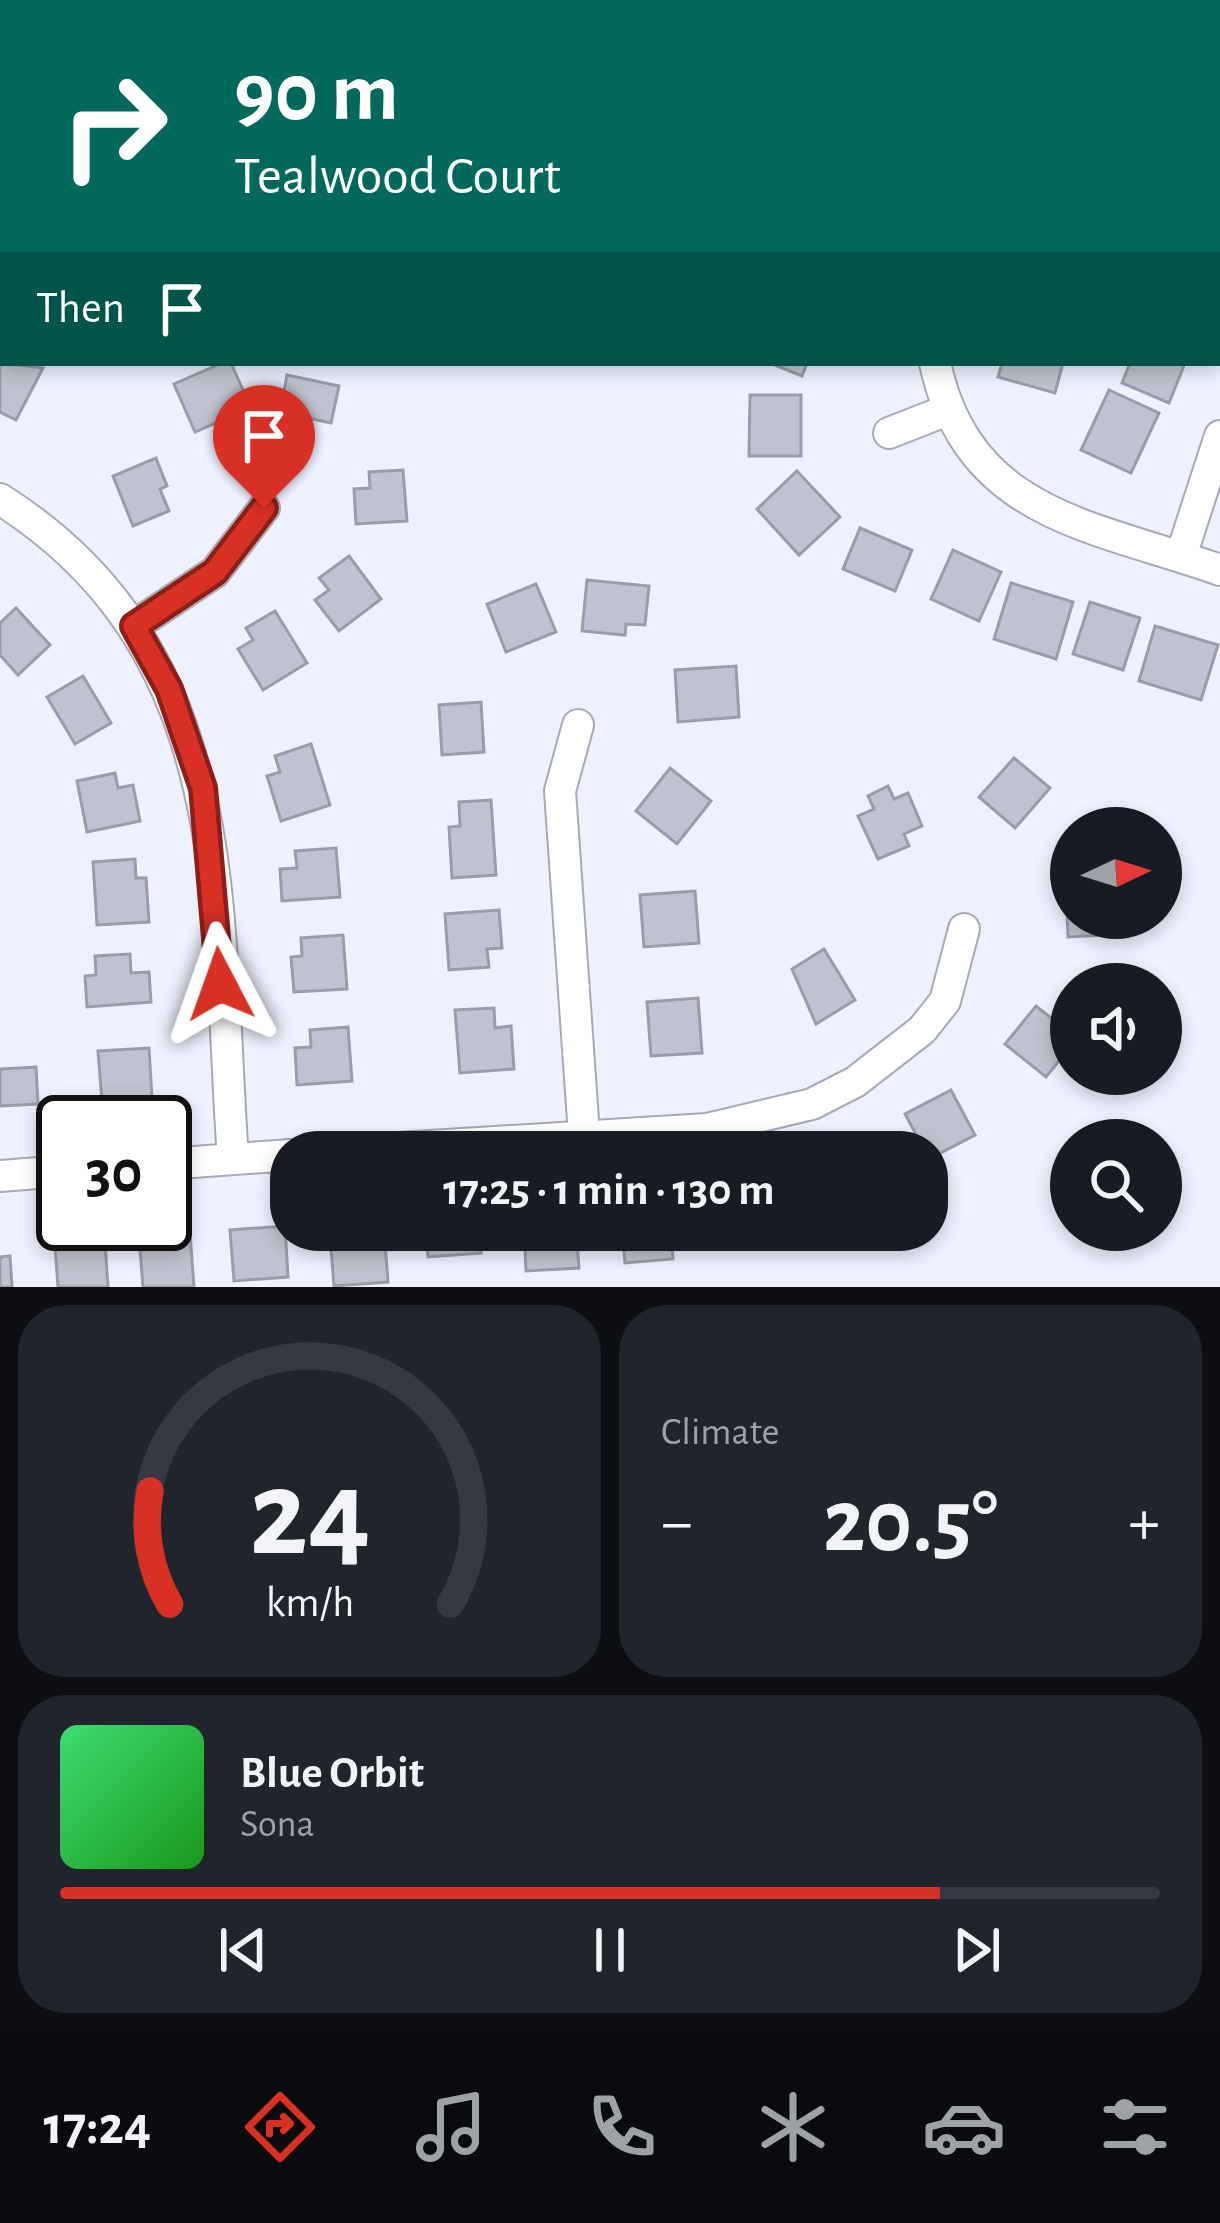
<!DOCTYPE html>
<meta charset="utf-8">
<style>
:root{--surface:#171b24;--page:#20242c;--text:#f1f3f6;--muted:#9ea1a6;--line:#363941;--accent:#d93025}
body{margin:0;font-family:"Alegreya Sans",sans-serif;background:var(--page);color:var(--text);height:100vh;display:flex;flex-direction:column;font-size:45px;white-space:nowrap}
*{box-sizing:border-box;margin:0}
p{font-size:39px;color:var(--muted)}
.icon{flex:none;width:66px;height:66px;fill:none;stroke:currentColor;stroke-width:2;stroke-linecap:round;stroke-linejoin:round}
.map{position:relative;height:1287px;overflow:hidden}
.details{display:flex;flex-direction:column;gap:18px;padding:18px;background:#0d0f14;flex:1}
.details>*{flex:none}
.guide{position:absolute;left:0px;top:0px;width:1221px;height:366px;box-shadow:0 6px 18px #0003;background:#00695c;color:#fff;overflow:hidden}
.needle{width:78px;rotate:86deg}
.fabs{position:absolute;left:1050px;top:807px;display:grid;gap:24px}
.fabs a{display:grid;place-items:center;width:132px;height:132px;border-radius:50%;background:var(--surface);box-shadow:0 6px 18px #0003;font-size:60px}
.speed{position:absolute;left:36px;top:1095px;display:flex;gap:24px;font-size:60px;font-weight:700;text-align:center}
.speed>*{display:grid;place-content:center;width:156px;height:156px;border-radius:50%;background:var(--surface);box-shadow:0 6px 18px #0003;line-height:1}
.speed .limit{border:6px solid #111;border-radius:18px;background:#fff;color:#111}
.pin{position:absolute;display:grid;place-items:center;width:102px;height:102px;color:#fff;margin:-123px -51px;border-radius:50% 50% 50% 0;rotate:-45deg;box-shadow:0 0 12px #0007}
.pin .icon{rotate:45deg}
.me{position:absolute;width:132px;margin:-66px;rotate:356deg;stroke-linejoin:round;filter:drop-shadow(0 0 9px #0008)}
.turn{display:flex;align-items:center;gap:42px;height:252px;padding:0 36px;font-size:54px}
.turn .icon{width:156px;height:156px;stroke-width:2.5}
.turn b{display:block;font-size:84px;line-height:102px}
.then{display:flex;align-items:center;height:114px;padding:0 36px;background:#0003;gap:24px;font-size:45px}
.big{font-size:90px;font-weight:700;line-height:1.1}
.details .card{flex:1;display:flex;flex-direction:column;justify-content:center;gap:18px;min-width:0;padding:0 42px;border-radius:48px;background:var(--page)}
.details .dial{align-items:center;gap:0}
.dial svg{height:312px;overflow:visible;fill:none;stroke:var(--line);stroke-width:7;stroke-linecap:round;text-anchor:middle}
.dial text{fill:var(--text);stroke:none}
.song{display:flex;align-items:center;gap:36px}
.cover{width:144px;height:144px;border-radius:18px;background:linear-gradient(135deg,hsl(140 70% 55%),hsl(120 70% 35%))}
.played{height:12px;border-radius:6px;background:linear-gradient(90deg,var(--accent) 80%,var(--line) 80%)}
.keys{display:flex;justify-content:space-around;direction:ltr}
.heat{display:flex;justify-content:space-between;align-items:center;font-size:66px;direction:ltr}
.details .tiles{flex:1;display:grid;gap:18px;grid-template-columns:1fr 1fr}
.card:last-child{grid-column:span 2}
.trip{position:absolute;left:270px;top:1131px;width:678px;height:120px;border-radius:48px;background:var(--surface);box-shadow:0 6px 18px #0003;font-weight:700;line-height:120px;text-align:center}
.tabs{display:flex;height:192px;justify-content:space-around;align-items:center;background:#090b0e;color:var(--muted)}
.tabs .icon{width:84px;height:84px}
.tabs .current{color:var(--accent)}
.tabs b{font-size:54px;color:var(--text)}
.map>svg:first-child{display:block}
.building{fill:#c0c3cf;stroke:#9a9da9;stroke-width:3}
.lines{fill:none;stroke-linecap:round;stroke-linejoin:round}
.minor-casing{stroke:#a7aab6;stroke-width:34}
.minor{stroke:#fff;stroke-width:30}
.route-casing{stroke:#8d1f18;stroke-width:30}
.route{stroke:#d93025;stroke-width:21}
</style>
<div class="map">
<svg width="1220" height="1287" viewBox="0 0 1220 1287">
<rect width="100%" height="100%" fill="#eef1fe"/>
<g class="building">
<path d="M 304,0 L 354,0 L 350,3 Z"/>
<path d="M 648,0 L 711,0 L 712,3 L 648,3 Z"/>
<path d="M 3,69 L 3,119 L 0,119 L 0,70 Z"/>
<path d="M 0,346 L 3,363 L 43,368 L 16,420 L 0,412 Z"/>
<path d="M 222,363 L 231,363 L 251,408 L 195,432 L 174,384 Z"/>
<path d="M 770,363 L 807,363 L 802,376 Z"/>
<path d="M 1002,363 L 1063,363 L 1055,393 L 998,377 Z"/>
<path d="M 1130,363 L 1185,363 L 1169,403 L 1122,383 Z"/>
<path d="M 287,375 L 339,386 L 331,423 L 280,412 Z"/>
<path d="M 1109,390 L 1159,413 L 1131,473 L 1081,450 Z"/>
<path d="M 750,395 L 801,395 L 801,456 L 749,456 Z"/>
<path d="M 156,458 L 167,486 L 160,489 L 169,511 L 133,526 L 113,476 Z"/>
<path d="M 403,470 L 407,521 L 356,524 L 354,489 L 370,488 L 369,472 Z"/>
<path d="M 797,471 L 840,517 L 799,555 L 757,509 Z"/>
<path d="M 860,528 L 912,550 L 895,591 L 843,569 Z"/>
<path d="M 953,550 L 1001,572 L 979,621 L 931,599 Z"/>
<path d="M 349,556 L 381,599 L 339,631 L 315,600 L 329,590 L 319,578 Z"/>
<path d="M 587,580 L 649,586 L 645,625 L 626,624 L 625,635 L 582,631 Z"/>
<path d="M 1011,583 L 1073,602 L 1056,659 L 994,639 Z"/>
<path d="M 536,584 L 556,632 L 506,652 L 487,604 Z"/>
<path d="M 1090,602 L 1140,618 L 1123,670 L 1073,654 Z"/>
<path d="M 16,608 L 50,645 L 18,675 L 0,655 L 0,623 Z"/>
<path d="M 275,611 L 307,663 L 263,690 L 238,649 L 253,640 L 246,628 Z"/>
<path d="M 1155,626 L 1218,645 L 1201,700 L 1139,681 Z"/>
<path d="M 736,666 L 739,717 L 678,722 L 675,670 Z"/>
<path d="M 83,676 L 111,723 L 75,744 L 47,697 Z"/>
<path d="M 481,702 L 484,752 L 442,755 L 439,705 Z"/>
<path d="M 311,744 L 330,805 L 281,821 L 267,776 L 280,772 L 275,756 Z"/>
<path d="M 1014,758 L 1050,788 L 1015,828 L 979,797 Z"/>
<path d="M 670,768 L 711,801 L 677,844 L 636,811 Z"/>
<path d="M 115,773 L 118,788 L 133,785 L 140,821 L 87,832 L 77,781 Z"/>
<path d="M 888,786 L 894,799 L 908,793 L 922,826 L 904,834 L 909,846 L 878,859 L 858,816 L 874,809 L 868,796 Z"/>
<path d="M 491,800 L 496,875 L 452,878 L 449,827 L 460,826 L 459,802 Z"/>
<path d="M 336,848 L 340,897 L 282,901 L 280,869 L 297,868 L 295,851 Z"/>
<path d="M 135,859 L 136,878 L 146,878 L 149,922 L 97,925 L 93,862 Z"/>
<path d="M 1066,886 L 1071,886 L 1071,918 L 1121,918 L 1122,934 L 1068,937 Z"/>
<path d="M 695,891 L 699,943 L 644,947 L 640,895 Z"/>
<path d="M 499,910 L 502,948 L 487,949 L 489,967 L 449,970 L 445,914 Z"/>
<path d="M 343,935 L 347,989 L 294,992 L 291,957 L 302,956 L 301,938 Z"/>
<path d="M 824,949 L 855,1000 L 816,1024 L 792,969 Z"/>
<path d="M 130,954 L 131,973 L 149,972 L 151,1002 L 87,1007 L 85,976 L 96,975 L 95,956 Z"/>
<path d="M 698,998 L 702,1053 L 651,1056 L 647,1002 Z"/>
<path d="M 1036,1006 L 1071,1034 L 1071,1046 L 1046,1077 L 1005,1044 Z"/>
<path d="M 494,1008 L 495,1028 L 511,1026 L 514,1069 L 460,1073 L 455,1010 Z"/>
<path d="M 348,1027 L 352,1081 L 297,1085 L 295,1048 L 311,1047 L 310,1030 Z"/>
<path d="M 149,1048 L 152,1098 L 102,1102 L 98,1051 Z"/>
<path d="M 36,1067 L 38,1104 L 0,1106 L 0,1069 Z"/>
<path d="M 951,1090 L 975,1135 L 929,1159 L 905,1114 Z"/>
<path d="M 285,1226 L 288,1277 L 234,1281 L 230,1230 Z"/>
<path d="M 350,1230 L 384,1230 L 388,1282 L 334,1286 L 330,1236 L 350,1234 Z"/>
<path d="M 426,1230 L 479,1230 L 481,1253 L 428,1257 Z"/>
<path d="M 524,1230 L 576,1230 L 579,1268 L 526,1271 Z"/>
<path d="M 622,1230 L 671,1230 L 673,1259 L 625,1263 Z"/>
<path d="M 733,1230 L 782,1230 L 783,1234 L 737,1247 Z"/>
<path d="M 190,1233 L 194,1287 L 143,1287 L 139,1237 Z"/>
<path d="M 105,1243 L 108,1287 L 58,1287 L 55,1246 Z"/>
<path d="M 10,1256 L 12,1287 L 0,1287 L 0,1257 Z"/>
</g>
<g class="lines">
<defs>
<g id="minor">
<path d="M 217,0 L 219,3"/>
<path d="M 1076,3 L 1080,0"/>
<path d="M 935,363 C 968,516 1093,525 1220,570"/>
<path d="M 889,433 L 945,411"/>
<path d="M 0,499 C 241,652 215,909 233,1159"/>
<path d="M 1181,556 L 1220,436"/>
<path d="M 134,626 L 215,572 L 264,508"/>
<path d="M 578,725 L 560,791 L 584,1135"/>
<path d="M 332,1152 L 707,1129 L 812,1104 L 855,1082 L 922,1030 L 945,1001 L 964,929"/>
<path d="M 165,1164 L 291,1155"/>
<path d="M 0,1176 L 63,1171"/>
</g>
</defs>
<use href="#minor" class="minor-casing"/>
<use href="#minor" class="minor"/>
</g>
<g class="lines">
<defs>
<path id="route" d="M 220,984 L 203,788 L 169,689 L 134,626 L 215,572 L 264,508"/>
</defs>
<use href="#route" class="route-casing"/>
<use href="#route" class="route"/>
</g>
</svg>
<div class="fabs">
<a><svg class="needle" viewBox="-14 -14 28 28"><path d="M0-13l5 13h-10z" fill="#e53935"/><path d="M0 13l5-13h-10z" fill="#9ea1a6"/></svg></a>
<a><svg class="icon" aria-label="sound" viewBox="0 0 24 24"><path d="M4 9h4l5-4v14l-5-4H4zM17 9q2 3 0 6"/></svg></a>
<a><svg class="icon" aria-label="search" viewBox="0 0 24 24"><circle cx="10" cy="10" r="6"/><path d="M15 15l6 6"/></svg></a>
</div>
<div class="speed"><div class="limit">30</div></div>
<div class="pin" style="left:264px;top:508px;background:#d93025"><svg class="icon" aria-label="arrive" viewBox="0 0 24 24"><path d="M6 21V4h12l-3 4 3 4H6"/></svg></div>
<svg class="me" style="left:220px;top:984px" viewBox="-20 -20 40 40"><path d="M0-17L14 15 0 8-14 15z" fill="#d93025" stroke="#fff" stroke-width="4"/></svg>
<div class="trip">17:25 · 1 min · 130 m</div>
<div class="guide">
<div class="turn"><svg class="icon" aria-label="right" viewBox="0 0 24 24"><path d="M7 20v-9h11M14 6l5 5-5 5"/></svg><div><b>90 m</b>Tealwood Court</div></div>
<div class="then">Then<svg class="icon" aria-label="arrive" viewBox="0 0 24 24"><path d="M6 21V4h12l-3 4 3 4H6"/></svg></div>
</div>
</div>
<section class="details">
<div class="tiles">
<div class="card dial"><svg viewBox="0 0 100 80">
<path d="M14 69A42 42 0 1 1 86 69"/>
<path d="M14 69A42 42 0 0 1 9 40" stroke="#d93025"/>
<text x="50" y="56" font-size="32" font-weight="700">24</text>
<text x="50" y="72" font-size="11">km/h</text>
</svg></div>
<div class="card"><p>Climate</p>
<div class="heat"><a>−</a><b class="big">20.5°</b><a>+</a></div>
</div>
<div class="card">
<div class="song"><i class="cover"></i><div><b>Blue Orbit</b><p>Sona</p></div></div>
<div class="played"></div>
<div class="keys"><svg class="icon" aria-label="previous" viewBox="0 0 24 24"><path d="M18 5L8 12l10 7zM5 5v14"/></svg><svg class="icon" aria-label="pause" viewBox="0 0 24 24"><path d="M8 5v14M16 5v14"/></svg><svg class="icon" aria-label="next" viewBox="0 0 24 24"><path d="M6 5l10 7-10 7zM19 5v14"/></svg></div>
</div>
</div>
</section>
<nav class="tabs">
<b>17:24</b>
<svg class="icon current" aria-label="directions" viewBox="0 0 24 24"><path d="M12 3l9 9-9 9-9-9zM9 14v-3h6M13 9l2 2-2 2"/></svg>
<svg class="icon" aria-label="music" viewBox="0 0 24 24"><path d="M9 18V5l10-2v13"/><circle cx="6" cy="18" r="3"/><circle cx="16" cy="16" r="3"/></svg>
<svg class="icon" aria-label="phone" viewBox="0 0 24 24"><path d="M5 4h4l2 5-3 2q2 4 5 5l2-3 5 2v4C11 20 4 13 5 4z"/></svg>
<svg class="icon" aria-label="climate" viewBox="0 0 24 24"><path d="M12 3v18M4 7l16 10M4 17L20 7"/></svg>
<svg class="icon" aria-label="car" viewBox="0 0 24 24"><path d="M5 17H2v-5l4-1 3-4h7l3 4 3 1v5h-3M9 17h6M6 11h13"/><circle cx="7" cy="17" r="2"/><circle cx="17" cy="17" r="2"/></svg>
<svg class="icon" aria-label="filters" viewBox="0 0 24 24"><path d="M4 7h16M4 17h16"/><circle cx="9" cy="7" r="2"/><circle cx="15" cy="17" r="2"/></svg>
</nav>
